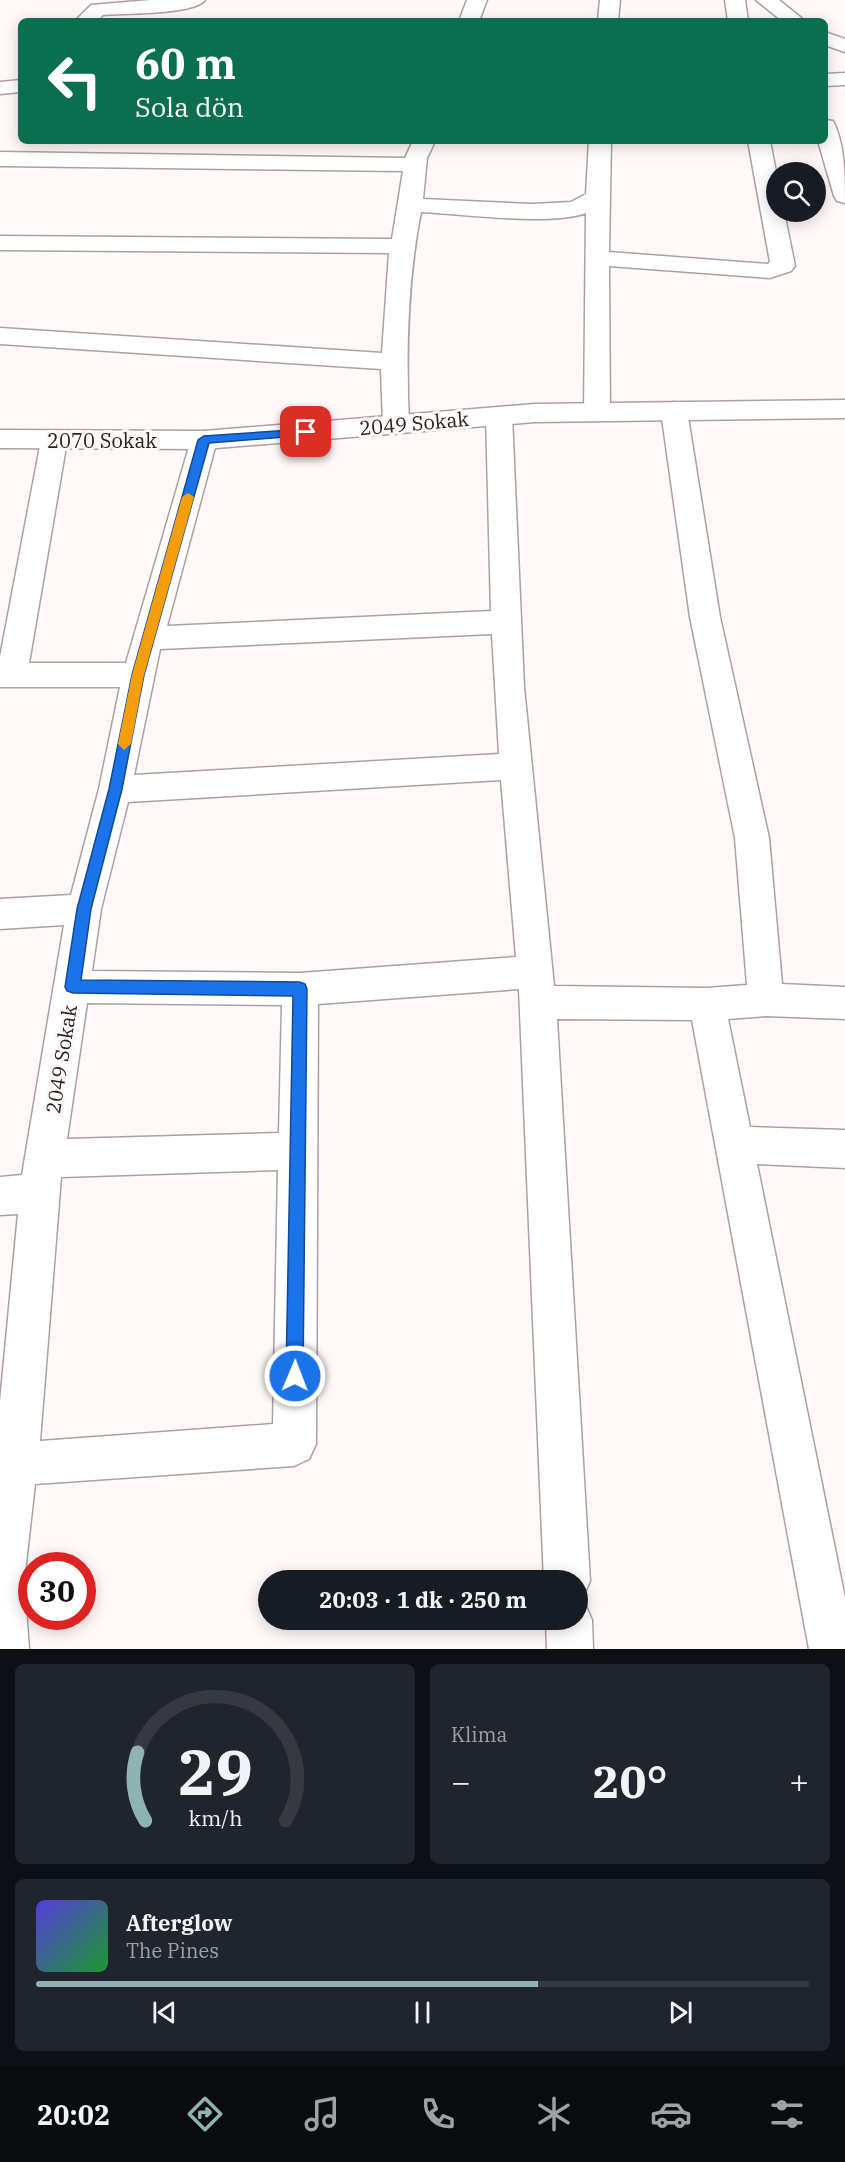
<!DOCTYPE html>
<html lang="tr">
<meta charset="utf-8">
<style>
:root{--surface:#171b24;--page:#20242c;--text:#f1f3f6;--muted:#9ea1a6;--line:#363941;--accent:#8fb3b3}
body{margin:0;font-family:"IBM Plex Serif",serif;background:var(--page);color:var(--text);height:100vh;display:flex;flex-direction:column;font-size:22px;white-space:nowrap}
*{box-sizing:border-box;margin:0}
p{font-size:20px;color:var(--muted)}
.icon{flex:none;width:33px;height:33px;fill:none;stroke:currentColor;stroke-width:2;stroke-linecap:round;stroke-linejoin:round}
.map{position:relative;height:1649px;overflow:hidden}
.details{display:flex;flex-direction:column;gap:15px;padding:15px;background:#0d0f14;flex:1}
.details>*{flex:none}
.top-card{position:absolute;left:18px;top:18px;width:810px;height:126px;border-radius:9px;box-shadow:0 3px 15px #0003;background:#0b6e4f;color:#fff;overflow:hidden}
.fabs{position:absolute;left:766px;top:162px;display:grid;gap:12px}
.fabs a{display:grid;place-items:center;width:60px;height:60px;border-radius:50%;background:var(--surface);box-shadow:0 3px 15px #0003;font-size:30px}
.speed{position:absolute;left:18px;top:1552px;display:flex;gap:12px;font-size:30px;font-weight:700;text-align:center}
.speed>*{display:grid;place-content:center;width:78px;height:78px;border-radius:50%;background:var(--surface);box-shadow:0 3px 15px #0003;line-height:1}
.speed .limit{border:9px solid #d22;background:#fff;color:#111}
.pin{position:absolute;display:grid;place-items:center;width:51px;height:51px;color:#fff;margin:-26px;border-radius:12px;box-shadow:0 3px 9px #0006}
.me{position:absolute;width:66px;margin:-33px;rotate:1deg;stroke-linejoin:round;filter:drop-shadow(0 0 4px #0008)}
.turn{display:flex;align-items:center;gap:21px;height:126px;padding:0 18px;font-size:27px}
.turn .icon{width:78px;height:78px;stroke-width:2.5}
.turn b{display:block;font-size:42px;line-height:51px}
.big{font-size:45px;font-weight:800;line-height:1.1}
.details .widget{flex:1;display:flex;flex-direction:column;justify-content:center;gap:9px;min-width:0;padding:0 21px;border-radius:9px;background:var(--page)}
.details .dial{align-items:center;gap:0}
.dial svg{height:156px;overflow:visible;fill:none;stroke:var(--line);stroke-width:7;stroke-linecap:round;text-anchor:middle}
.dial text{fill:var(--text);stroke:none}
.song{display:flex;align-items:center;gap:18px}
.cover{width:72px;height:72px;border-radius:9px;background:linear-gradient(135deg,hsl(250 70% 55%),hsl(130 70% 35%))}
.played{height:6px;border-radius:3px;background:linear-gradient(90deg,var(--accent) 65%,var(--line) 65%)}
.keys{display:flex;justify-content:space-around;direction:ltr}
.heat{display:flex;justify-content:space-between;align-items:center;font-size:33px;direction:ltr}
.details .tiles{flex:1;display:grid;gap:15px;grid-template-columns:1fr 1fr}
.widget:last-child{grid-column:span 2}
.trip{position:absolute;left:258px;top:1570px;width:330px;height:60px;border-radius:30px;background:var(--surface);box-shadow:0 3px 15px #0003;font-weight:800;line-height:60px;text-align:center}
.tab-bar{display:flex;height:96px;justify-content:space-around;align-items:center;background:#090b0e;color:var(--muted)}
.tab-bar .icon{width:42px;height:42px}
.tab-bar .current{color:var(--accent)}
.tab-bar b{font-size:27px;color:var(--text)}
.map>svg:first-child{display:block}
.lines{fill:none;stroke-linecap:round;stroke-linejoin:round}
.minor-casing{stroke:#ada19f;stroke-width:3}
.tertiary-casing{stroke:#ada19f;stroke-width:3}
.minor{fill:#fff;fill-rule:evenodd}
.tertiary{fill:#fff;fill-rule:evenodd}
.route{fill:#1a73e8;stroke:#114b97;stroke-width:1.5}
.slow{fill:#f59e0b}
.labels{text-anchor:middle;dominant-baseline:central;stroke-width:6;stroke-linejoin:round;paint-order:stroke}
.street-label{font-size:20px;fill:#282423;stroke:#fff9f9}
</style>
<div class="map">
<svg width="845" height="1649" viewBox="0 0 845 1649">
<rect width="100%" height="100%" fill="#fff9f9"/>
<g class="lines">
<defs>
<g id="minor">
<path d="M 151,0 L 205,0 C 194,15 123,13 103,15 L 97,21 L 75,21 L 91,5 Z"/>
<path d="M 467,0 L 487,0 L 479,21 L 459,21 Z"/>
<path d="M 600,0 L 620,0 L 618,21 L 598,21 Z"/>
<path d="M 725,0 L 745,0 L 748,21 L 728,21 Z"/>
<path d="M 756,0 L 779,0 L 805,21 L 782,21 Z"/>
<path d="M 825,32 L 845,39 L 845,52 L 825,45 Z"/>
<path d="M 845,73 L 845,85 L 825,86 L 825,74 Z"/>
<path d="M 21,80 L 21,92 L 0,94 L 0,82 Z"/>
<path d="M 825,120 L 833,121 C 845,144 845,176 845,203 L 837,201 L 834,196 L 818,141 L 825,141 Z"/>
<path d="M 413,141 L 435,141 L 427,158 L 423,199 L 532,204 L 571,202 L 586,194 L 589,141 L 611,141 L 609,252 L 768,264 L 770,262 L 748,141 L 770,141 L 777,177 L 777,212 L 784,212 L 795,266 L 791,271 L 770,278 L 609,266 L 610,412 L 606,418 L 597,421 L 588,418 L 584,412 L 586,213 C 550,226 462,214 421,212 C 407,282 406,354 409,425 L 405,431 L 396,434 L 387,431 L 383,425 L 381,369 L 0,344 L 0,328 L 382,353 L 389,253 L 0,250 L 0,236 L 392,239 L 403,171 L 0,166 L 0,152 L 405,158 Z"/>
<path d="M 674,402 L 683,405 L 687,411 L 720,617 L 769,838 L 782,984 L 845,987 L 845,1019 L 766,1016 L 728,1019 L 750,1127 L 845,1130 L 845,1168 L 757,1164 L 845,1598 L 845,1649 L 809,1649 L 692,1020 L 557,1019 L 590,1581 L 583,1597 L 578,1599 L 578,1581 L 544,1581 L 519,989 L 318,1004 L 316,1444 L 309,1459 L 294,1466 L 35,1484 L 24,1581 L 29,1649 L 0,1649 L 0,1402 L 18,1214 L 0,1215 L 0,1177 L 22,1175 L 64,925 L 0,929 L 0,899 L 71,895 L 99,789 L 120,687 L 0,687 L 0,657 L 41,441 L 45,435 L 54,432 L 63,435 L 67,441 L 29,663 L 126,663 L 191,440 L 195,434 L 204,431 L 213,434 L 217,440 L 167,626 L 491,611 L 486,416 L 490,410 L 499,407 L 508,410 L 512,416 L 524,687 L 554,986 L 707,988 L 747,985 L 735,838 L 690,617 L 661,411 L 665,405 ZM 492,634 L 499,754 L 134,775 L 160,649 ZM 501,780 L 516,957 L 300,973 L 92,971 L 101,909 L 128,802 ZM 87,1003 L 282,1005 L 279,1133 L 67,1139 ZM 278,1170 L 273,1424 L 40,1441 L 61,1177 Z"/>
<path d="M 578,1600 L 585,1604 L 592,1620 L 593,1649 L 547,1649 L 546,1620 L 578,1620 Z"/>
</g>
<path id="tertiary" d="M 845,400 L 845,418 L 535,422 L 204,449 L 0,448 L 0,430 L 204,431 L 535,404 Z"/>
</defs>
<use href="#minor" class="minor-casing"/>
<use href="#tertiary" class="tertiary-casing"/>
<use href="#minor" class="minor"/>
<use href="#tertiary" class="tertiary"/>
</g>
<path class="route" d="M 306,429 L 309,430 L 309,435 L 209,443 L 144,675 L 122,789 L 91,909 L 81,980 L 300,982 L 305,984 L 307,989 L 303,1376 L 301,1382 L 295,1385 L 288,1382 L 286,1376 L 293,996 L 73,993 L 67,991 L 65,987 L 77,909 L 109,789 L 132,675 L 198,440 L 204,436 Z"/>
<path class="slow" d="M 188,493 L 194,497 L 144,675 L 131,744 L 124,750 L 118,744 L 132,675 L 182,497 Z"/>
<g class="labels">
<g class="street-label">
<text transform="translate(414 423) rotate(-5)">2049 Sokak</text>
<text x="102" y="440">2070 Sokak</text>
<text transform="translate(61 1059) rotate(-81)">2049 Sokak</text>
</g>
</g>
</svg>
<div class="fabs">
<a><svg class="icon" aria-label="search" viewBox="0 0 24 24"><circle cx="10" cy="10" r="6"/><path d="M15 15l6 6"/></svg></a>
</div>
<div class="speed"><div class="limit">30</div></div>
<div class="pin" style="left:306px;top:432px;background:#d93025"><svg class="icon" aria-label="arrive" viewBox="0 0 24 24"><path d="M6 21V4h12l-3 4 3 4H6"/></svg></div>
<svg class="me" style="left:295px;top:1376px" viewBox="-20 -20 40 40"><circle r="17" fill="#1a73e8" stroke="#fff" stroke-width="3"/><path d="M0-11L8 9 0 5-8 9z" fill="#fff"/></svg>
<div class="trip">20:03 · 1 dk · 250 m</div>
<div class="top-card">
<div class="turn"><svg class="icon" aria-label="left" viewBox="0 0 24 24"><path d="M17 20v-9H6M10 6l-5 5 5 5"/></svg><div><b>60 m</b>Sola dön</div></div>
</div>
</div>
<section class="details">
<div class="tiles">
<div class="widget dial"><svg viewBox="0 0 100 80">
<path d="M14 69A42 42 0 1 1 86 69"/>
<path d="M14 69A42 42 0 0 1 10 34" stroke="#8fb3b3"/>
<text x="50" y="56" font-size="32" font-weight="700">29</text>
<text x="50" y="72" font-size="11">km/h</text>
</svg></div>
<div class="widget"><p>Klima</p>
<div class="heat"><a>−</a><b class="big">20°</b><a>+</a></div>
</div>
<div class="widget">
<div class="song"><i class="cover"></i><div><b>Afterglow</b><p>The Pines</p></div></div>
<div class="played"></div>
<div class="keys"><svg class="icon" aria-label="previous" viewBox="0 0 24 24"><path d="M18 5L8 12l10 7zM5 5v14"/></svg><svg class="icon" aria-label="pause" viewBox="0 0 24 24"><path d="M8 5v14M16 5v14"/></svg><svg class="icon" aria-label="next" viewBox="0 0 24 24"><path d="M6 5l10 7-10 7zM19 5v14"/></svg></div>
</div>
</div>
</section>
<nav class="tab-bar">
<b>20:02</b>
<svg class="icon current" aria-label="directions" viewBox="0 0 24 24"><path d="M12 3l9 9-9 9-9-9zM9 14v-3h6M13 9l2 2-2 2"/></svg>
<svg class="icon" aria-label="music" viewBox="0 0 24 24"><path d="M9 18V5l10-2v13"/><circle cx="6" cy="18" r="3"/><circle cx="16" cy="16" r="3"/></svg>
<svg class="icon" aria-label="phone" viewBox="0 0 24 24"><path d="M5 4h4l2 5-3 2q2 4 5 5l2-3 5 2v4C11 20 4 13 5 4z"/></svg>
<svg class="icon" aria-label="climate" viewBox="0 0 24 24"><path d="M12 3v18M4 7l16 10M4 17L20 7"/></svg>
<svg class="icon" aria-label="car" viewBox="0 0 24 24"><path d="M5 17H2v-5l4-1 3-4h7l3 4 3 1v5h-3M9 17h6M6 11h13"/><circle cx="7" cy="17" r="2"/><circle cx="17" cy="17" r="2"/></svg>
<svg class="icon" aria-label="filters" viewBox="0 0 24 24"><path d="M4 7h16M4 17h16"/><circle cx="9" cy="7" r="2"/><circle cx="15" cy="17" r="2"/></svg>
</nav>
